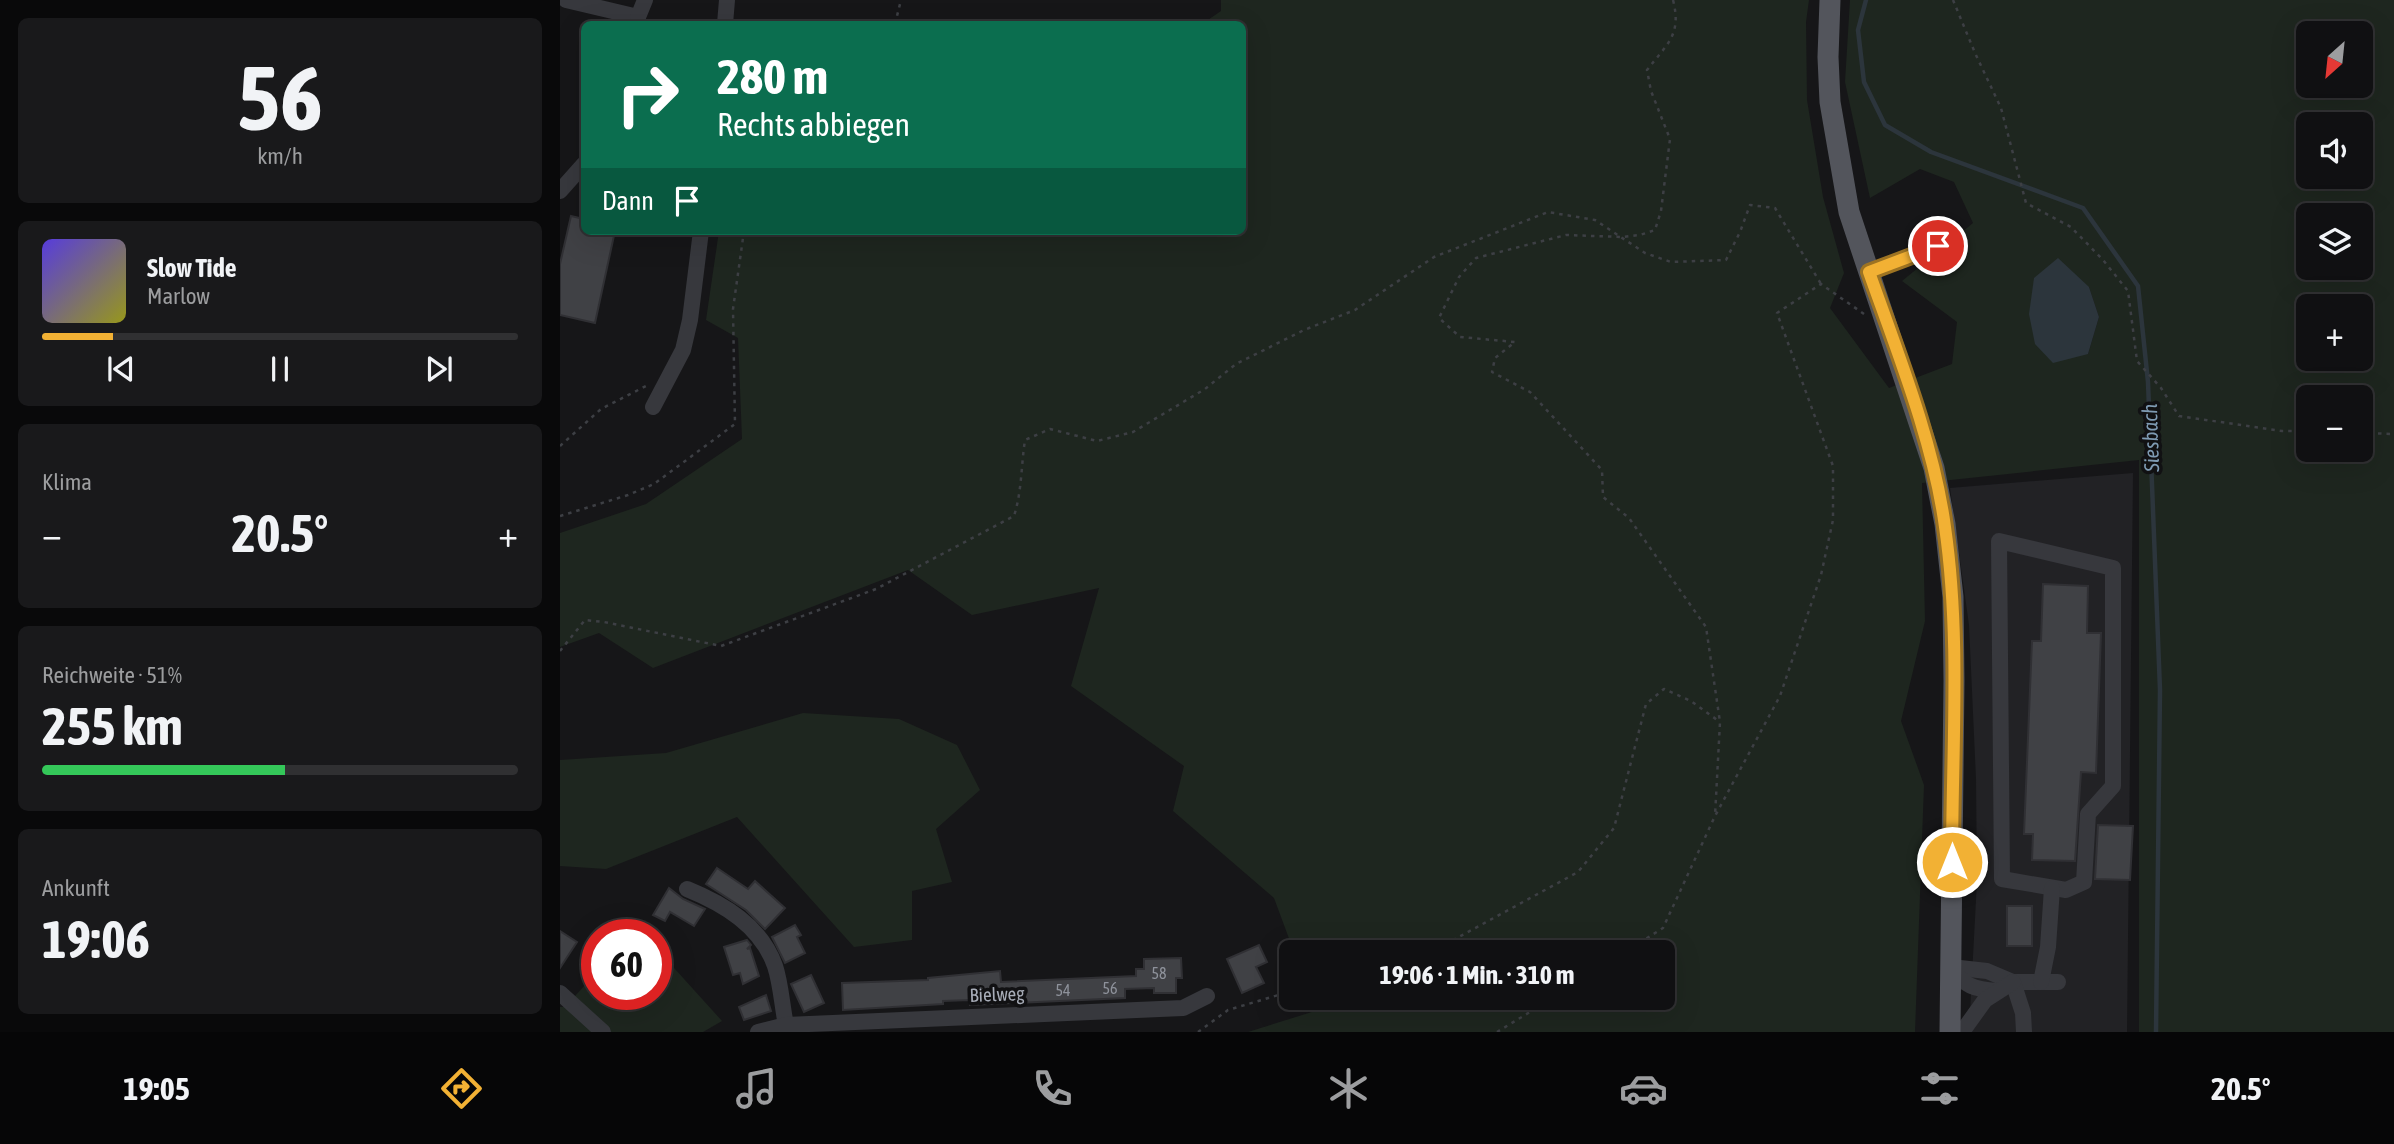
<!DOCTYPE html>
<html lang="de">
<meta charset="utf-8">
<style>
:root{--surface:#101012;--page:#19191b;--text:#f1f3f6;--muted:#9c9d9f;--line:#303032;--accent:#f2b134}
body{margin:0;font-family:"Asap Condensed",sans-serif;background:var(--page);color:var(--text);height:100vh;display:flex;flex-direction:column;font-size:26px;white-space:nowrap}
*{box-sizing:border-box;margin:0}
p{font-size:23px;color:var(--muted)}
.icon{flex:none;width:38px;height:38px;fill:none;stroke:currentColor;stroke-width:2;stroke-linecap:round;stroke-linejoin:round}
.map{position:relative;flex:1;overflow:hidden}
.drawer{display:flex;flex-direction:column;gap:18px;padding:18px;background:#09090a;width:560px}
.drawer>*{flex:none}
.guide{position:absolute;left:21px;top:21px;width:665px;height:214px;border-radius:10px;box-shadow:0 7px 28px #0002,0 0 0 2px var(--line);background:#0b6e4f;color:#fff;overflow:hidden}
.needle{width:46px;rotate:207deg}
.controls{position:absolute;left:1736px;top:21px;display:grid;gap:14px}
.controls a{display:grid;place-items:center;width:77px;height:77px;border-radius:10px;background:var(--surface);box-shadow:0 7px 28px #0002,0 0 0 2px var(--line);font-size:35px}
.speed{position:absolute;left:21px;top:919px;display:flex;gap:14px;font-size:35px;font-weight:700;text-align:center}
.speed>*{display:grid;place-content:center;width:91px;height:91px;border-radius:50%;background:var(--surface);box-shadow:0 7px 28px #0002,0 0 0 2px var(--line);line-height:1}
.speed .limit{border:10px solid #d22;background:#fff;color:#111}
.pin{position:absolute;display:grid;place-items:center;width:60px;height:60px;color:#fff;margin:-30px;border:4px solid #fff;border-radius:50%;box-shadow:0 2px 7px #0007}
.me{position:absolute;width:77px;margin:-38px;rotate:0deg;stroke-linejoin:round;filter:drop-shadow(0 0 5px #0008)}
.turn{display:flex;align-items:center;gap:24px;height:147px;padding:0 21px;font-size:32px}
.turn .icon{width:91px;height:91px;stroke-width:2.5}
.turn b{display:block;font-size:49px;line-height:60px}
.then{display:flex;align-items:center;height:66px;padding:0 21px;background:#0003;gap:14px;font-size:26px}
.big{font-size:52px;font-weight:700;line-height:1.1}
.drawer .widget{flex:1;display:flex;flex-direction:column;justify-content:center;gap:10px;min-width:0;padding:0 24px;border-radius:10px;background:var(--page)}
.drawer .dial{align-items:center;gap:0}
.dial b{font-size:91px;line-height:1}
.song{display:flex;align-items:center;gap:21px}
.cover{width:84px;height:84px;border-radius:10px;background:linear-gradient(135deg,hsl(250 70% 55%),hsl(60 70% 35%))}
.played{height:7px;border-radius:4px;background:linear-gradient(90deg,var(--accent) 15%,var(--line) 15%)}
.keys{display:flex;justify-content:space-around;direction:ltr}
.heat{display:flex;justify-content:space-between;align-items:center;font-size:38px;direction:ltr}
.charge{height:10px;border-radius:5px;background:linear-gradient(90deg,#34c759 51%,var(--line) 0)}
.trip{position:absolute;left:719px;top:940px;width:396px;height:70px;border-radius:10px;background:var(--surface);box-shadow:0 7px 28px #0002,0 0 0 2px var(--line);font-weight:700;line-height:70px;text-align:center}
.menu{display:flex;height:112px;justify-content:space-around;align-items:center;background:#060607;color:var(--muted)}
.menu .icon{width:49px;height:49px}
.menu .on{color:var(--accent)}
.menu b{font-size:32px;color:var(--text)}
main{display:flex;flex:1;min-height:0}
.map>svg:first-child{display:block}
.built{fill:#222225}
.green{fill:#1e261f;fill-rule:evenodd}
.water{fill:#2c353c}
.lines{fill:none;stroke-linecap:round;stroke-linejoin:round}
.stream{stroke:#2c353c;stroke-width:4.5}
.building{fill:#404145;stroke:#303034;stroke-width:2}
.path{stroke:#3d3f44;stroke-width:2.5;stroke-dasharray:3.5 5;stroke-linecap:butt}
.minor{stroke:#37383d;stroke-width:16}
.major{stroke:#53555c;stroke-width:21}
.route-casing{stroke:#9d7322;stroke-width:18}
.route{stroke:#f2b134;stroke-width:12}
.labels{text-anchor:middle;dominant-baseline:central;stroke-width:7;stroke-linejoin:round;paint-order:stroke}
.number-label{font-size:16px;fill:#8e929b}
.street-label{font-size:19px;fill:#a8adb8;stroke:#111113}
.water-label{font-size:21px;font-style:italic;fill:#7f9bb3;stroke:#111113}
</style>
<main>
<section class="drawer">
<div class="widget dial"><b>56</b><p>km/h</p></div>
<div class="widget">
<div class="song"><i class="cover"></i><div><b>Slow Tide</b><p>Marlow</p></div></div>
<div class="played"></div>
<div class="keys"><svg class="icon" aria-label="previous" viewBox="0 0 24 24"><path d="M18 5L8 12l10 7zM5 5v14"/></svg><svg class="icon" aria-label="pause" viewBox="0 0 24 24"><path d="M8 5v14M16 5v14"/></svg><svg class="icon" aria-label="next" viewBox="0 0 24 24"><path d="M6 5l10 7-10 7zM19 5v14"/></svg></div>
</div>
<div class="widget"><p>Klima</p>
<div class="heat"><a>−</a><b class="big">20.5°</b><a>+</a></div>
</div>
<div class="widget"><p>Reichweite · 51%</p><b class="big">255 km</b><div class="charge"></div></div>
<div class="widget"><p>Ankunft</p><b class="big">19:06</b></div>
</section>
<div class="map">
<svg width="1834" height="1032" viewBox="0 0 1834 1032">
<rect width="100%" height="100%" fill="#161618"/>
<path class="built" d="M 1573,473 L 1567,1032 L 1409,1032 L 1417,881 L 1416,779 L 1409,625 L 1390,488 Z"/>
<g class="green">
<path d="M 661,0 L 1249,0 L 1246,22 L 1247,100 L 1263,197 L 1284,273 L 1270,308 L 1329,388 L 1392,364 L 1397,322 L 1342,281 L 1413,223 L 1394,182 L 1360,169 L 1310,198 L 1285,82 L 1290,0 L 1834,0 L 1834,1032 L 1579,1032 L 1579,460 L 1362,483 L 1365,621 L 1341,721 L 1364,785 L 1355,1032 L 688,1032 L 755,1011 L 750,998 L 1102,998 L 1102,952 L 734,952 L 714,898 L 613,811 L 624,766 L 511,686 L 539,588 L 412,615 L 348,570 L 93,668 L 39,633 L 0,647 L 0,533 L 86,504 L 182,439 L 178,338 L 146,320 L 159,231 L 682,231 L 682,24 L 642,24 L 661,11 ZM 1748,33 L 1801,33 L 1801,86 L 1748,86 ZM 1748,124 L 1801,124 L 1801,177 L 1748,177 ZM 1748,215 L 1801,215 L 1801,268 L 1748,268 ZM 1529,287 L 1539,317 L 1528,354 ZM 1748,306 L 1801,306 L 1801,359 L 1748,359 ZM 1748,397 L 1801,397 L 1801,450 L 1748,450 Z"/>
<path d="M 243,713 L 339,719 L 397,745 L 420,790 L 376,829 L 392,882 L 352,891 L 352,940 L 294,947 L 177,817 L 46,869 L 0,866 L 0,760 L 106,753 Z"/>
<path d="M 96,948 L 162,1021 L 143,1032 L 0,1032 L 0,1007 L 5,1007 L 37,972 L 37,994 L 96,994 Z"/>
</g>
<path class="water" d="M 1498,258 L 1529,287 L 1539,317 L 1528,354 L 1493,363 L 1475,344 L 1469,314 L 1474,278 Z"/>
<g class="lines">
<path class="stream" d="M 1306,0 L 1298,30 L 1304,82 L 1325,125 L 1371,152 L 1523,208 L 1578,286 L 1588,382 L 1600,690 L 1596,1032"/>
</g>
<g class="building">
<path d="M 11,216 L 24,219 L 24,231 L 55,231 L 35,323 L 0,315 L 0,264 Z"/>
<path d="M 1483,584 L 1528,586 L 1527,633 L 1541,633 L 1536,773 L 1521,772 L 1515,861 L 1472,860 L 1473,834 L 1464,834 L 1472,641 L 1481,641 Z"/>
<path d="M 1538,825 L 1573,826 L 1570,880 L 1535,879 Z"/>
<path d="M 157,868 L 188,889 L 195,881 L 225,908 L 205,929 L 186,910 L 146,884 Z"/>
<path d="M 109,888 L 123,899 L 145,909 L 134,926 L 110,912 L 105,921 L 93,915 Z"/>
<rect x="1447" y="906" width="25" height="40"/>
<path d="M 235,925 L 241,935 L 237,937 L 245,953 L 225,963 L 212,937 Z"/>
<path d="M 0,931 L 17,942 L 0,968 Z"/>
<path d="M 187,940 L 191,945 L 187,949 L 190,948 L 199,976 L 183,984 L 180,973 L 173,975 L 164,947 Z"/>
<path d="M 699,945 L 707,962 L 696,967 L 704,983 L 682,993 L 667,959 Z"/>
<path d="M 621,958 L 622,978 L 616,978 L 616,993 L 594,993 L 594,988 L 565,989 L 565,998 L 410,1005 L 410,1000 L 383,1001 L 383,1004 L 283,1010 L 282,983 L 368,980 L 368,978 L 440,971 L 441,982 L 576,976 L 576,969 L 584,969 L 584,959 Z"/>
<path d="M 251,975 L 264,1003 L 244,1012 L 231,984 Z"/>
<path d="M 206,995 L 211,1011 L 184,1020 L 179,1007 Z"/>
</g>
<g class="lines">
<g class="path">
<path d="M 1113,0 C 1122,35 1107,44 1087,70 L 1091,91 L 1110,139 L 1101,211 L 1095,230 L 1080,235 L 1062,237 L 1006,235 L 916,258 L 899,277 L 879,318 L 900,337 L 955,342 L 935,358 L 932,372 L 970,392 L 1042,470 L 1043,497 L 1069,518 L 1146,627 L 1160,722 L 1155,816"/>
<path d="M 1393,0 L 1415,53 L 1441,108 L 1466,203 L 1511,227 L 1543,260 L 1568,291 L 1577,361 L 1601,388 L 1619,416 L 1722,431 L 1748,431"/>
<path d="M 335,24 L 341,0"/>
<path d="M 1801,433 L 1834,434"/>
<path d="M 0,446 L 41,409 L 86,386"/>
<path d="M 0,516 L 68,495 L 94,484 L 175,424 L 173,309 L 184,231"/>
<path d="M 0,651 L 25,620 L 44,622 L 161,646 L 316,589 L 454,516 C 462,491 461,466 465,440 L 490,429 L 537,441 L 573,432 L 645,389 L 676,364 L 744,330 L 795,310 L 874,257 L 988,212 L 1035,220 L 1085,253 L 1111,262 L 1166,260 L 1180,232 L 1190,205 L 1215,208 L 1261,284"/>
<path d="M 861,952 L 886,944 L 1018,872 L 1054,828 L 1086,704 L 1104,689 L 1131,701 L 1160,722"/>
<path d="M 1065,952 L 1103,928 L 1155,816 L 1220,696 L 1261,575 L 1273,520 L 1273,466 L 1217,313 L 1261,284 L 1304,314"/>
<path d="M 638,1032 L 668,1010 L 732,991"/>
<path d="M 937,1032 L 993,998"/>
</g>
<g class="minor">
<path d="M 6,0 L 78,17 L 76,24"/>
<path d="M 78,17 L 85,0"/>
<path d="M 165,24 L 167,0"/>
<path d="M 0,191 L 24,164"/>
<path d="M 1309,272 L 1378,245"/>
<path d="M 93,407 L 123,350 L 130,320 L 141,231"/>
<path d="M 1439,541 L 1553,568 L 1553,786 L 1528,814 L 1524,882 L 1506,890 L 1442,879 Z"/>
<path d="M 127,889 C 164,904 201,926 215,966 C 221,984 222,1006 226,1025"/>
<path d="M 1391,967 L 1427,971 L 1453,982 L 1498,982"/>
<path d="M 1391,967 C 1404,987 1415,989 1437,991"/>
<path d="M 1453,982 L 1463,1013 L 1464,1032"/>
<path d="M 1481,982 L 1488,947 L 1492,888"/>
<path d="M 0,993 L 43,1032"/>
<path d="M 198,1032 L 226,1025 L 623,1008 L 647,996"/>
<path d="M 1402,1032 L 1425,1000 L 1453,982"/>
</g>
<path class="major" d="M 1270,0 L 1268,57 L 1270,102 L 1289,212 L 1374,468 L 1385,524 L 1393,597 L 1394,681 L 1390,1032"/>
</g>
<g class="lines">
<defs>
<path id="route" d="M 1378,246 L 1309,272 C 1337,351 1374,444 1385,527 C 1401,637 1392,750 1392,862"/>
</defs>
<use href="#route" class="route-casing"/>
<use href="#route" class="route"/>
</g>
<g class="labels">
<g class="number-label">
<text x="599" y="973">58</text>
<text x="550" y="988">56</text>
<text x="503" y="990">54</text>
</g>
<g class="street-label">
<text transform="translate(437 994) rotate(-2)">Bielweg</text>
</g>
<g class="water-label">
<text transform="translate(1590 438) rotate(-92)">Siesbach</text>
</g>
</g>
</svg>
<div class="controls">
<a><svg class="needle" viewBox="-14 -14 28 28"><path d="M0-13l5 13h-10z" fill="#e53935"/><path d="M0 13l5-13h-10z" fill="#9c9d9f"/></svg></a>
<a><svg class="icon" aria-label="sound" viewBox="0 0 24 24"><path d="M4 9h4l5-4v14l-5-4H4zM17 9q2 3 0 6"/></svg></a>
<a><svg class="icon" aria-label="layers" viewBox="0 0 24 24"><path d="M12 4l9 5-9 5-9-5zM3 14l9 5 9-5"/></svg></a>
<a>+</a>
<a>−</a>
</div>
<div class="speed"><div class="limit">60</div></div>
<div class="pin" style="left:1378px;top:246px;background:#d93025"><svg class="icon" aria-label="arrive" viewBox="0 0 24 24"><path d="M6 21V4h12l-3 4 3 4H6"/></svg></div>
<svg class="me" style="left:1392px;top:862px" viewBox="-20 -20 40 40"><circle r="17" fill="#f2b134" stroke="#fff" stroke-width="3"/><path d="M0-11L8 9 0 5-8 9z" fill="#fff"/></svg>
<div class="trip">19:06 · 1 Min. · 310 m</div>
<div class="guide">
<div class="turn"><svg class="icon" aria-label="right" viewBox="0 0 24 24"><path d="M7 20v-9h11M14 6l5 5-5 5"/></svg><div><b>280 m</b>Rechts abbiegen</div></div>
<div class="then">Dann<svg class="icon" aria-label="arrive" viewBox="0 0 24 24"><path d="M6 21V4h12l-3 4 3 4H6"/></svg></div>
</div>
</div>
</main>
<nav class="menu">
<b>19:05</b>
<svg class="icon on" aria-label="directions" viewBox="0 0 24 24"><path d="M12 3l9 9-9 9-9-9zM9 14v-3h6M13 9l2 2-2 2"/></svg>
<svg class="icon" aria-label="music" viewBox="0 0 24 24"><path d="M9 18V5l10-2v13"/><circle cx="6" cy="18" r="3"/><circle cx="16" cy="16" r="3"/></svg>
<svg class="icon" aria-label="phone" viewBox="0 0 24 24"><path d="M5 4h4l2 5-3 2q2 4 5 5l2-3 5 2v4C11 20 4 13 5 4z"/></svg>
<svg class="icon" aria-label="climate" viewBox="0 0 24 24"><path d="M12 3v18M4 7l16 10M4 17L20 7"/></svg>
<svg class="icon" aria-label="car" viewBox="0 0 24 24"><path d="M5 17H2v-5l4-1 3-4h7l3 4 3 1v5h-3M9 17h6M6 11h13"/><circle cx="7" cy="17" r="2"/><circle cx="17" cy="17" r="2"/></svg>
<svg class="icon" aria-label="filters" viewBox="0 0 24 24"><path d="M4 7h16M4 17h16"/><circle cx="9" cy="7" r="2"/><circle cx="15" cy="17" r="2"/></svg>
<b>20.5°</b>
</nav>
